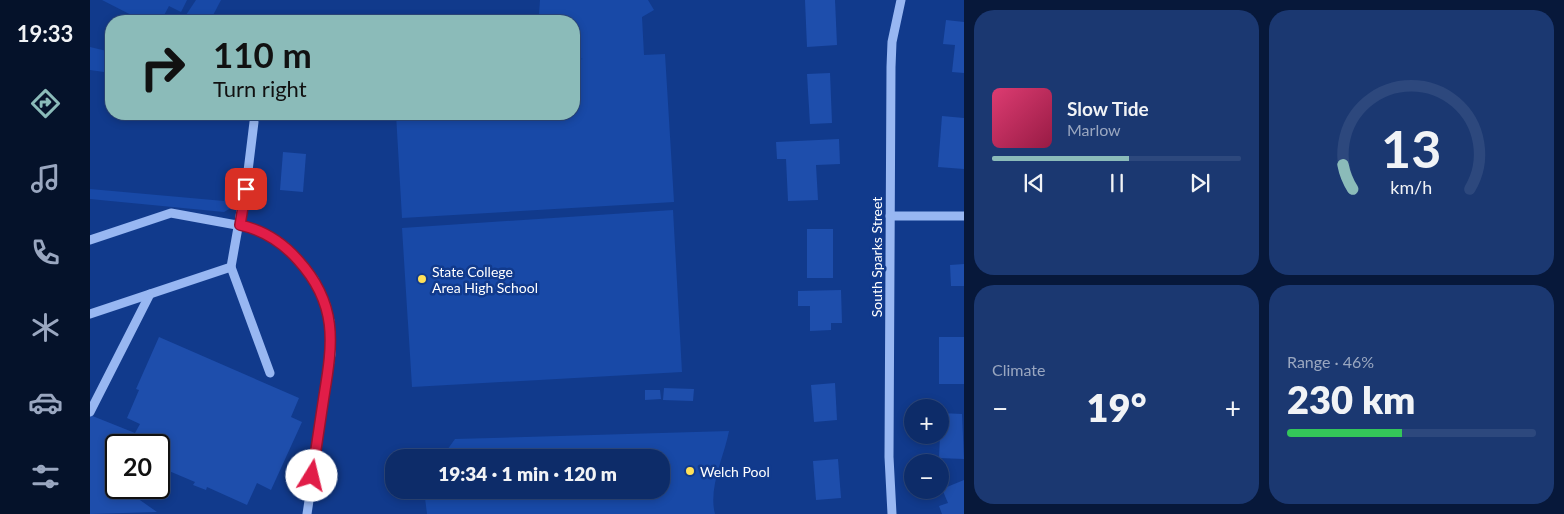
<!DOCTYPE html>
<meta charset="utf-8">
<style>
:root{--surface:#0d2c69;--page:#1b3871;--text:#f1f3f6;--muted:#9aa7c0;--line:#2d487d;--accent:#8bbbb9}
body{margin:0;font-family:Lato,sans-serif;background:var(--page);color:var(--text);height:100vh;display:flex;flex-direction:column;font-size:19px;white-space:nowrap}
*{box-sizing:border-box;margin:0}
p{font-size:16px;color:var(--muted)}
.icon{flex:none;width:28px;height:28px;fill:none;stroke:currentColor;stroke-width:2;stroke-linecap:round;stroke-linejoin:round}
.map{position:relative;flex:1;overflow:hidden}
.sheet{display:flex;flex-direction:column;gap:10px;padding:10px;background:#07183a;width:600px}
.sheet>*{flex:none}
.top-card{position:absolute;left:15px;top:15px;width:475px;height:105px;border-radius:20px;box-shadow:0 2px 8px #0003,0 0 0 1px var(--line);background:#8bbbb9;color:#111;overflow:hidden}
.fabs{position:absolute;left:814px;top:399px;display:grid;gap:10px}
.fabs a{display:grid;place-items:center;width:45px;height:45px;border-radius:50%;background:var(--surface);box-shadow:0 2px 8px #0003,0 0 0 1px var(--line);font-size:25px}
.speed{position:absolute;left:15px;top:434px;display:flex;gap:10px;font-size:25px;font-weight:700;text-align:center}
.speed>*{display:grid;place-content:center;width:65px;height:65px;border-radius:50%;background:var(--surface);box-shadow:0 2px 8px #0003,0 0 0 1px var(--line);line-height:1}
.speed .limit{border:2px solid #111;border-radius:8px;background:#fff;color:#111}
.pin{position:absolute;display:grid;place-items:center;width:42px;height:42px;color:#fff;margin:-21px;border-radius:10px;box-shadow:0 2px 8px #0006}
.me{position:absolute;width:55px;margin:-28px;rotate:9deg;stroke-linejoin:round;filter:drop-shadow(0 0 4px #0008)}
.turn{display:flex;align-items:center;gap:18px;height:105px;padding:0 25px;font-size:22px}
.turn .icon{width:65px;height:65px;stroke-width:2.5}
.turn b{display:block;font-size:35px;line-height:42px}
.big{font-size:38px;font-weight:800;line-height:1.1}
.sheet .card{flex:1;display:flex;flex-direction:column;justify-content:center;gap:8px;min-width:0;padding:0 18px;border-radius:20px;background:var(--page)}
.sheet .dial{align-items:center;gap:0}
.dial svg{height:130px;overflow:visible;fill:none;stroke:var(--line);stroke-width:7;stroke-linecap:round;text-anchor:middle}
.dial text{fill:var(--text);stroke:none}
.song{display:flex;align-items:center;gap:15px}
.cover{width:60px;height:60px;border-radius:8px;background:linear-gradient(135deg,hsl(340 70% 55%),hsl(340 70% 35%))}
.played{height:5px;border-radius:2px;background:linear-gradient(90deg,var(--accent) 55%,var(--line) 55%)}
.keys{display:flex;justify-content:space-around;direction:ltr}
.heat{display:flex;justify-content:space-between;align-items:center;font-size:28px;direction:ltr}
.charge{height:8px;border-radius:4px;background:linear-gradient(90deg,#34c759 46%,var(--line) 0)}
.sheet .tiles{flex:1;display:grid;gap:10px;grid-template-columns:repeat(2,1fr)}
.trip{position:absolute;left:295px;top:449px;width:285px;height:50px;border-radius:20px;background:var(--surface);box-shadow:0 2px 8px #0003,0 0 0 1px var(--line);font-weight:800;line-height:50px;text-align:center}
main{display:flex;flex:1;min-height:0}
.dock{display:flex;flex-direction:column;width:90px;justify-content:space-around;align-items:center;background:#05122a;color:var(--muted)}
.dock .icon{width:35px;height:35px}
.dock .on{color:var(--accent)}
.dock b{font-size:22px;color:var(--text)}
.map>svg:first-child{display:block}
.green{fill:#1849a7}
.building{fill:#1e4eac}
.lines{fill:none;stroke-linecap:round;stroke-linejoin:round}
.minor{stroke:#98b7f2;stroke-width:9}
.route-casing{stroke:#92132f;stroke-width:12}
.route{stroke:#e11d48;stroke-width:9}
.poi-dot{fill:#ffe159;stroke:#113a8c;stroke-width:2}
.labels{text-anchor:middle;dominant-baseline:central;stroke-width:5;stroke-linejoin:round;paint-order:stroke}
.street-label{font-size:14px;fill:#fff;stroke:#113a8c}
.poi-label{font-size:14px;fill:#fff;stroke:#113a8c;text-anchor:start}
</style>
<main>
<nav class="dock">
<b>19:33</b>
<svg class="icon on" aria-label="directions" viewBox="0 0 24 24"><path d="M12 3l9 9-9 9-9-9zM9 14v-3h6M13 9l2 2-2 2"/></svg>
<svg class="icon" aria-label="music" viewBox="0 0 24 24"><path d="M9 18V5l10-2v13"/><circle cx="6" cy="18" r="3"/><circle cx="16" cy="16" r="3"/></svg>
<svg class="icon" aria-label="phone" viewBox="0 0 24 24"><path d="M5 4h4l2 5-3 2q2 4 5 5l2-3 5 2v4C11 20 4 13 5 4z"/></svg>
<svg class="icon" aria-label="climate" viewBox="0 0 24 24"><path d="M12 3v18M4 7l16 10M4 17L20 7"/></svg>
<svg class="icon" aria-label="car" viewBox="0 0 24 24"><path d="M5 17H2v-5l4-1 3-4h7l3 4 3 1v5h-3M9 17h6M6 11h13"/><circle cx="7" cy="17" r="2"/><circle cx="17" cy="17" r="2"/></svg>
<svg class="icon" aria-label="filters" viewBox="0 0 24 24"><path d="M4 7h16M4 17h16"/><circle cx="9" cy="7" r="2"/><circle cx="15" cy="17" r="2"/></svg>
</nav>
<div class="map">
<svg width="874" height="514" viewBox="0 0 874 514">
<rect width="100%" height="100%" fill="#113a8c"/>
<g class="green">
<path d="M 12,0 L 97,0 L 91,12 L 79,6 L 71,21 L 53,21 Z"/>
<path d="M 106,0 L 131,0 L 120,21 L 92,21 Z"/>
<path d="M 450,0 L 558,0 L 564,10 L 552,17 L 554,55 L 575,54 L 584,202 L 312,218 L 306,114 L 484,114 L 484,60 L 493,59 L 484,57 L 484,21 L 432,21 L 449,15 Z"/>
<path d="M 0,47 L 21,52 L 21,73 L 0,70 Z"/>
<path d="M 135,181 L 144,188 L 146,201 L 141,208 L 134,212 L 0,199 L 0,189 L 134,201 Z"/>
<path d="M 583,210 L 592,372 L 322,387 L 312,228 Z"/>
<path d="M 639,431 C 634,457 618,488 625,514 L 337,514 L 334,490 L 571,490 L 571,458 L 352,457 L 365,439 Z"/>
</g>
<g class="building">
<path d="M 715,0 L 745,0 L 747,45 L 717,47 Z"/>
<path d="M 856,20 L 874,22 L 874,73 L 862,72 L 865,45 L 853,44 Z"/>
<path d="M 740,73 L 742,123 L 720,124 L 717,74 Z"/>
<path d="M 852,116 L 874,118 L 874,169 L 848,167 Z"/>
<path d="M 749,139 L 750,164 L 726,165 L 728,200 L 698,201 L 696,159 L 687,159 L 686,142 Z"/>
<path d="M 193,152 L 216,154 L 213,192 L 190,190 Z"/>
<rect x="717" y="229" width="26" height="49"/>
<path d="M 874,264 L 874,286 L 861,286 L 860,265 Z"/>
<path d="M 751,290 L 752,323 L 741,323 L 741,330 L 720,331 L 720,306 L 708,306 L 708,291 Z"/>
<path d="M 69,337 L 209,398 L 201,417 L 212,422 L 181,490 L 167,483 L 157,505 L 117,487 L 116,490 L 103,485 L 105,482 L 79,471 L 73,485 L 69,483 L 69,445 L 26,445 L 26,488 L 53,488 L 47,498 L 67,512 L 0,514 L 0,415 L 45,433 L 50,424 L 37,418 L 49,390 L 46,389 Z"/>
<rect x="849" y="337" width="25" height="47"/>
<path d="M 745,383 L 747,420 L 724,422 L 721,385 Z"/>
<path d="M 574,388 L 604,389 L 603,401 L 573,400 Z"/>
<path d="M 555,390 L 570,390 L 571,399 L 555,400 Z"/>
<path d="M 851,413 L 872,414 L 874,459 L 849,458 Z"/>
<path d="M 748,459 L 751,498 L 726,500 L 723,461 Z"/>
<path d="M 874,480 L 874,514 L 852,514 L 849,506 L 858,503 L 852,489 Z"/>
</g>
<g class="lines">
<g class="minor">
<path d="M 800,216 L 874,216"/>
<path d="M 0,240 L 81,213 L 163,228 L 195,246 L 224,279 L 236,305 L 240,321 L 241,354 L 217,514"/>
<path d="M 141,267 L 180,373"/>
<path d="M 0,314 L 141,267 L 158,171 L 164,122"/>
<path d="M 0,412 L 60,294"/>
<path d="M 802,514 L 799,457 L 801,67 L 802,42 L 811,0"/>
</g>
</g>
<g class="lines">
<defs>
<path id="route" d="M 156,189 L 150,225 C 173,230 193,243 208,260 C 248,304 243,342 234,396 C 230,423 226,450 222,476"/>
</defs>
<use href="#route" class="route-casing"/>
<use href="#route" class="route"/>
</g>
<g class="poi-dot">
<circle cx="332" cy="279" r="5"/>
<circle cx="600" cy="471" r="5"/>
</g>
<g class="labels">
<g class="street-label">
<text transform="translate(786 257) rotate(-90)">South Sparks Street</text>
</g>
<g class="poi-label">
<text x="342" y="271">State College<tspan x="342" dy="16">Area High School</tspan></text>
<text x="610" y="471">Welch Pool</text>
</g>
</g>
</svg>
<div class="fabs">
<a>+</a>
<a>−</a>
</div>
<div class="speed"><div class="limit">20</div></div>
<div class="pin" style="left:156px;top:189px;background:#d93025"><svg class="icon" aria-label="arrive" viewBox="0 0 24 24"><path d="M6 21V4h12l-3 4 3 4H6"/></svg></div>
<svg class="me" style="left:222px;top:476px" viewBox="-20 -20 40 40"><circle r="19" fill="#fff"/><path d="M0-13L10 11 0 6-10 11z" fill="#e11d48"/></svg>
<div class="trip">19:34 · 1 min · 120 m</div>
<div class="top-card">
<div class="turn"><svg class="icon" aria-label="right" viewBox="0 0 24 24"><path d="M7 20v-9h11M14 6l5 5-5 5"/></svg><div><b>110 m</b>Turn right</div></div>
</div>
</div>
<section class="sheet">
<div class="tiles">
<div class="card">
<div class="song"><i class="cover"></i><div><b>Slow Tide</b><p>Marlow</p></div></div>
<div class="played"></div>
<div class="keys"><svg class="icon" aria-label="previous" viewBox="0 0 24 24"><path d="M18 5L8 12l10 7zM5 5v14"/></svg><svg class="icon" aria-label="pause" viewBox="0 0 24 24"><path d="M8 5v14M16 5v14"/></svg><svg class="icon" aria-label="next" viewBox="0 0 24 24"><path d="M6 5l10 7-10 7zM19 5v14"/></svg></div>
</div>
<div class="card dial"><svg viewBox="0 0 100 80">
<path d="M14 69A42 42 0 1 1 86 69"/>
<path d="M14 69A42 42 0 0 1 8 54" stroke="#8bbbb9"/>
<text x="50" y="56" font-size="32" font-weight="700">13</text>
<text x="50" y="72" font-size="11">km/h</text>
</svg></div>
<div class="card"><p>Climate</p>
<div class="heat"><a>−</a><b class="big">19°</b><a>+</a></div>
</div>
<div class="card"><p>Range · 46%</p><b class="big">230 km</b><div class="charge"></div></div>
</div>
</section>
</main>
